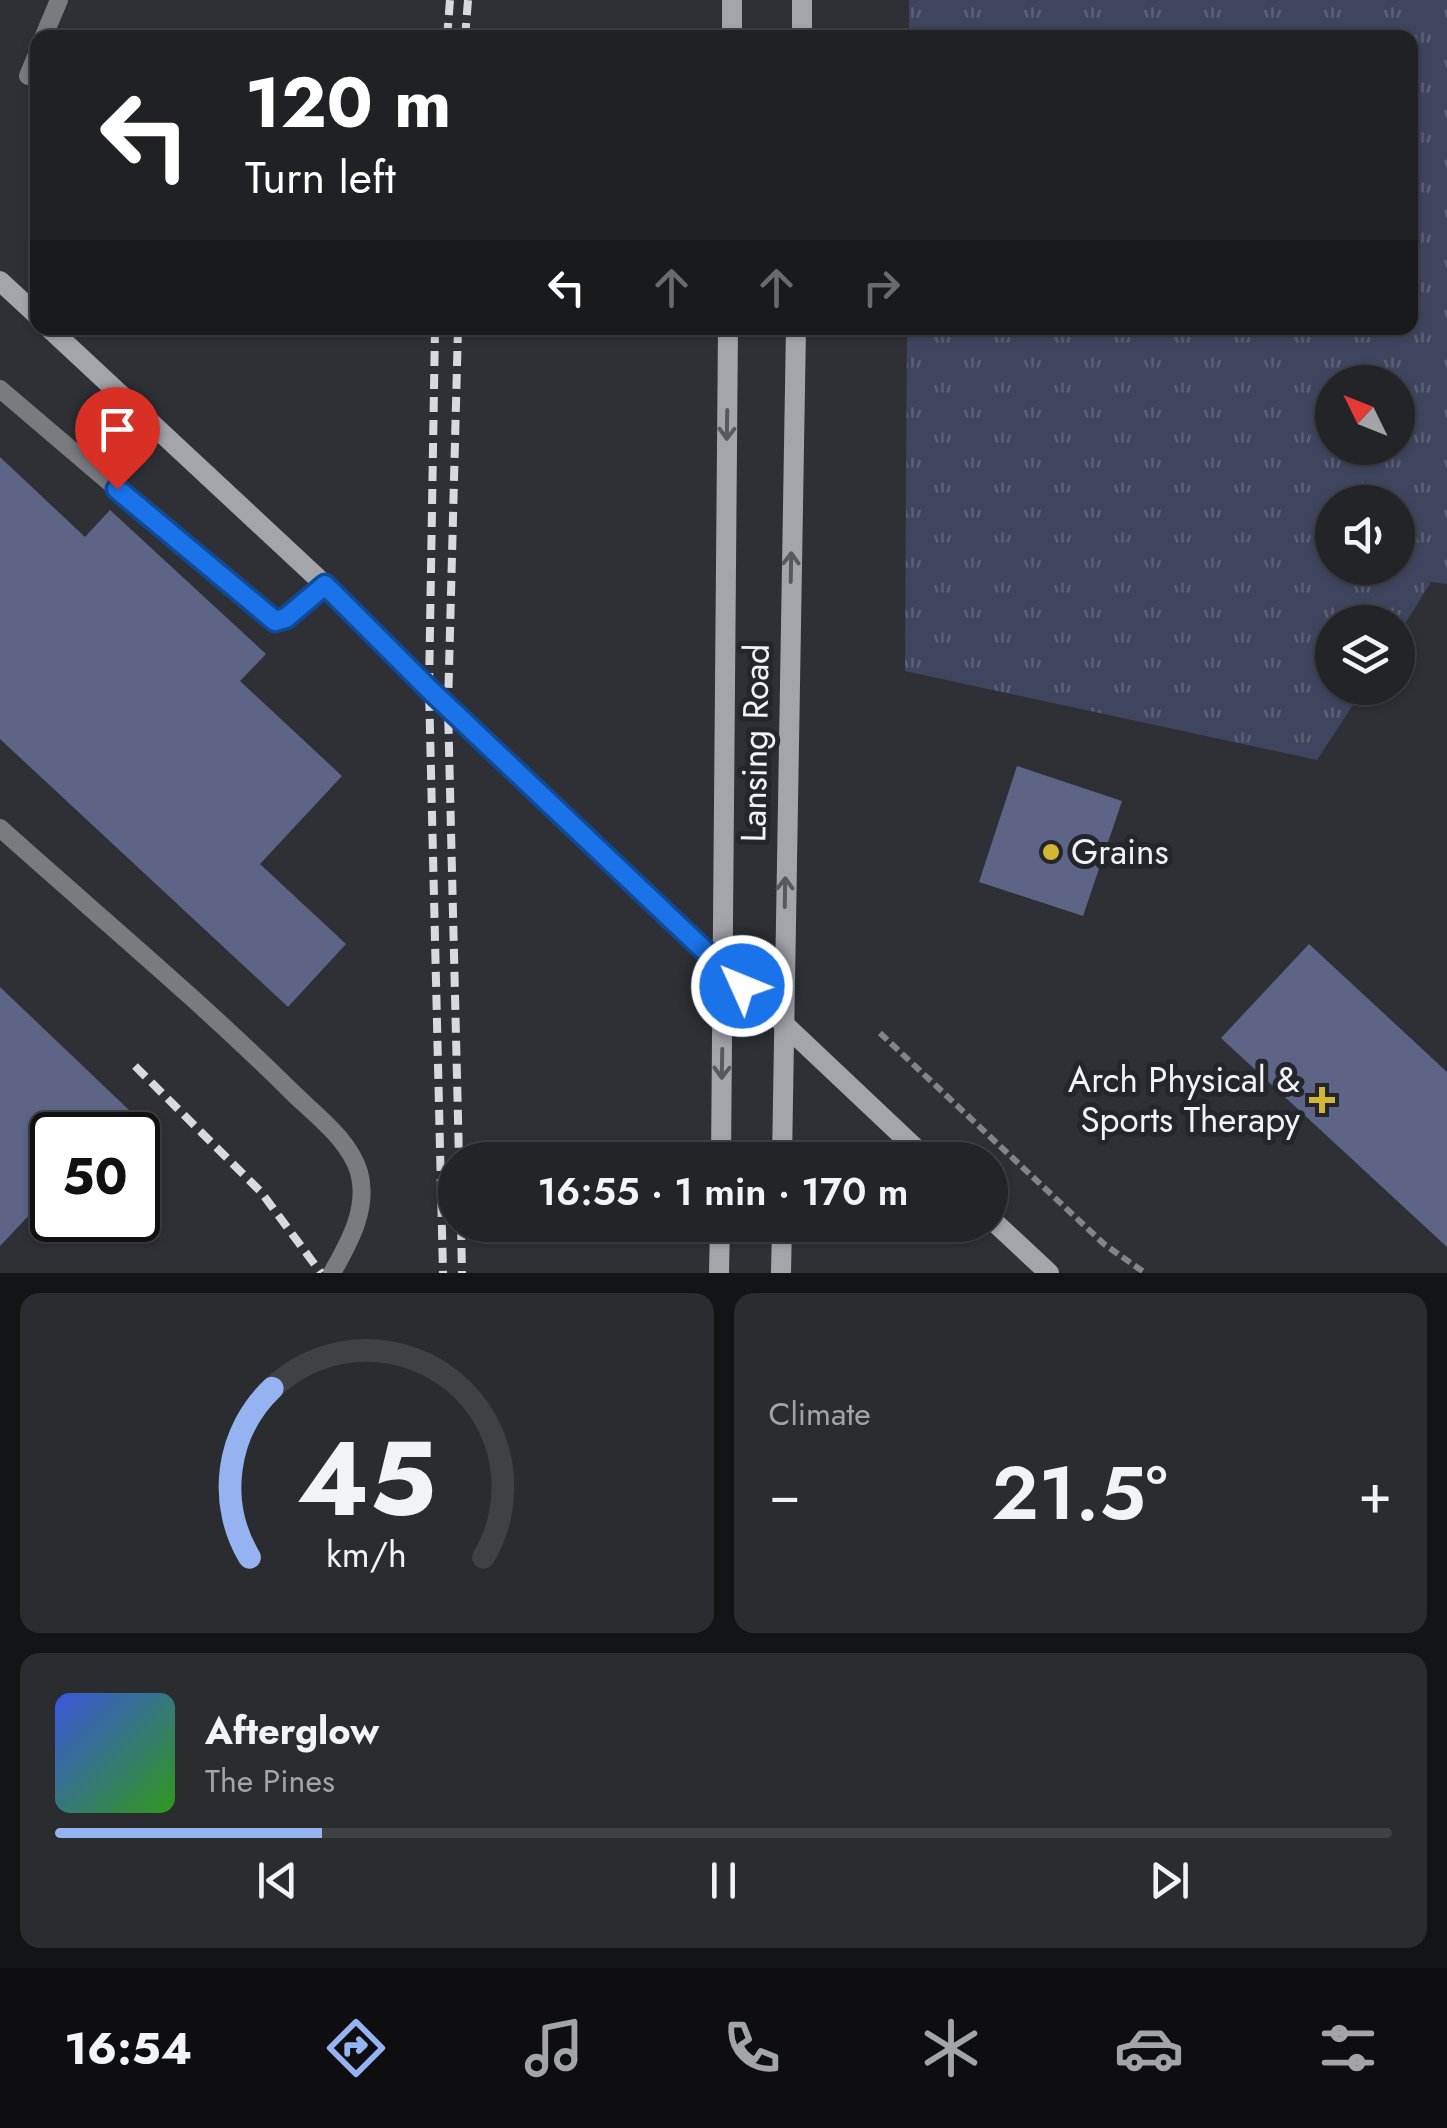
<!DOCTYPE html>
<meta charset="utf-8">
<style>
:root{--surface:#232428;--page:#2b2c30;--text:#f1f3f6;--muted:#a3a4a8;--line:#404145;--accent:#95b2f1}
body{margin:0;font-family:Jost,sans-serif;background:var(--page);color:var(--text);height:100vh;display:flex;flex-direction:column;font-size:38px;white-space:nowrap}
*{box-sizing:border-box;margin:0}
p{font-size:32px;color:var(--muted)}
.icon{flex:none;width:55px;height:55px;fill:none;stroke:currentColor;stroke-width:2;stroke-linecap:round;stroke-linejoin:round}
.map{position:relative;height:1273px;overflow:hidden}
.side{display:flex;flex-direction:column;gap:20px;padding:20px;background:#131416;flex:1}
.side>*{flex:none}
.top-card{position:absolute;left:30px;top:30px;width:1388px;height:305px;border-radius:20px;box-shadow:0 2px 8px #0004,0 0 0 2px var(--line);background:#202124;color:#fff;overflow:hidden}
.needle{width:65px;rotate:313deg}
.buttons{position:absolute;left:1315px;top:365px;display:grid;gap:20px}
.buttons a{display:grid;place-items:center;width:100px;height:100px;border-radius:50%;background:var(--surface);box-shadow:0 2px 8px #0004,0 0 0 2px var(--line);font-size:50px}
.speed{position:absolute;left:30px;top:1112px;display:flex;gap:20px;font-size:50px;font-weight:700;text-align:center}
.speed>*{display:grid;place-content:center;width:130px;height:130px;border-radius:50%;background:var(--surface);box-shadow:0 2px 8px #0004,0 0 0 2px var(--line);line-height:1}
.speed .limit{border:5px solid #111;border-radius:15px;background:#fff;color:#111}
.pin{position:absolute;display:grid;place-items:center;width:85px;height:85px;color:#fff;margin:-102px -42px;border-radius:50% 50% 50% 0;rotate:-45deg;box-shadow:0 0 10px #0007}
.pin .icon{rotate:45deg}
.me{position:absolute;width:110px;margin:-55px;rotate:314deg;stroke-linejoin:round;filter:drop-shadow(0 0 8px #0008)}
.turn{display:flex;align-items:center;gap:35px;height:210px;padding:0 50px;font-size:45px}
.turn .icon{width:130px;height:130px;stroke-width:2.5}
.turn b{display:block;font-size:70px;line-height:85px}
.lanes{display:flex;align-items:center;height:95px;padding:0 50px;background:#0003;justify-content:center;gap:50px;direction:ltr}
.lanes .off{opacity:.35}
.big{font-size:75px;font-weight:600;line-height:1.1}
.side .widget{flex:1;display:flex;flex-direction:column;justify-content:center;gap:15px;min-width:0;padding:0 35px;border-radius:20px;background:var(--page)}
.side .dial{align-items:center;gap:0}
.dial svg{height:260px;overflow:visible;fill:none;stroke:var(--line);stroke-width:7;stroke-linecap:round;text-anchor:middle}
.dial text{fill:var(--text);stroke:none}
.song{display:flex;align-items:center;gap:30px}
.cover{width:120px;height:120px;border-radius:15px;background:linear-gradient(135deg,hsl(230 70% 55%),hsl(110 70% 35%))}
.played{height:10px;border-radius:5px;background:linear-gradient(90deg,var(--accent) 20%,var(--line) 20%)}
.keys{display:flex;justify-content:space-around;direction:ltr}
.heat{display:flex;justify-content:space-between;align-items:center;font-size:55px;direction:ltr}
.side .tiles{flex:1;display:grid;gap:20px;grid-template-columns:1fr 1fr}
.widget:last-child{grid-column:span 2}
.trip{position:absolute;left:438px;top:1142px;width:570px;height:100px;border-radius:50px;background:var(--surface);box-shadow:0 2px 8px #0004,0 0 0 2px var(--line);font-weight:600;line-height:100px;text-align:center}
.tab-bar{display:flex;height:160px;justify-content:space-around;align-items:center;background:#0e0e10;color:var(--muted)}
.tab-bar .icon{width:70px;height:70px}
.tab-bar .current{color:var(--accent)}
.tab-bar b{font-size:45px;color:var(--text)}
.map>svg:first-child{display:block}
.grass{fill:url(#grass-tufts);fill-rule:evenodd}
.building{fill:#5d6486}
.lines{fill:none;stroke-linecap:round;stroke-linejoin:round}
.path{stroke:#83848a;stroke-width:6;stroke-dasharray:10 5;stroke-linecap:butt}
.service{stroke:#7a7b7e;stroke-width:18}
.secondary{stroke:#a4a5ab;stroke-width:20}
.rail{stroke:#d8d9de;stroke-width:8;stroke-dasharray:15 8;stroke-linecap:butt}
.oneway{stroke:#58595f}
.route-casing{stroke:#114b97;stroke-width:25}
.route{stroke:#1a73e8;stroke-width:18}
.poi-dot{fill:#d2b635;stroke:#25262c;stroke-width:4}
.labels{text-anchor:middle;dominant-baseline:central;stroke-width:10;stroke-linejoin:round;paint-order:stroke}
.street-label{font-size:35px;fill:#f2f3f8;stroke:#25262c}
.poi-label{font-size:35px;fill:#f2f3f8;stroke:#25262c;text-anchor:start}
</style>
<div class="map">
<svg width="1447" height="1273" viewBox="0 0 1447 1273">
<defs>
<pattern id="grass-tufts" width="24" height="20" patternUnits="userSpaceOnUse" patternTransform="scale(2.5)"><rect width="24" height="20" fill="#40455f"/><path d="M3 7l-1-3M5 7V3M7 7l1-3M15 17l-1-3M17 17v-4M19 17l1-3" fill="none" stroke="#5c6077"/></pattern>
</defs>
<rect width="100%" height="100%" fill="#2f3036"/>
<path class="grass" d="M 909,0 L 1447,0 L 1447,584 L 1431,582 L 1398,635 L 1398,622 L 1332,622 L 1332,688 L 1364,688 L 1317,760 L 905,671 L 907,328 L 1410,328 L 1410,38 L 909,37 ZM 1332,382 L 1398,382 L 1398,448 L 1332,448 ZM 1332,502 L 1398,502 L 1398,568 L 1332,568 Z"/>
<g class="building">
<path d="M 0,457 L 85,537 L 110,510 L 266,654 L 240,681 L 342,776 L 260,864 L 346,944 L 288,1007 L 0,739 Z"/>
<path d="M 1017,766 L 1122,801 L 1083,916 L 979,882 Z"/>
<path d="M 1309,944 L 1447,1072 L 1447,1247 L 1221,1038 Z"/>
<path d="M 0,987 L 129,1110 L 105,1135 L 52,1135 L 52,1191 L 0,1246 Z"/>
</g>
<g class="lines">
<path class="path" d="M 880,1033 L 1104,1244 L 1145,1273"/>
<g class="service">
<path d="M 43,38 L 59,0"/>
<path d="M 28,76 L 38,52"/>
<path d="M 0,389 L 264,614 L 275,621 L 285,618 L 325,585"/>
<path d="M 0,828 C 97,915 198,999 291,1091 C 314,1114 349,1139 359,1172 C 369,1208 349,1243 332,1273"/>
</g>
<g class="secondary">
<path d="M 732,38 L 732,0"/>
<path d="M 802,38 L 802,0"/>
<path d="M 0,281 L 38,316"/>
<path d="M 49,328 L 325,585 L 429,689 L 928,1160"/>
<path d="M 721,1160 L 728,328"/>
<path d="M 782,1160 L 796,328"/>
<path d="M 990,1218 L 1049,1273"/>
<path d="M 719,1273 L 720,1225"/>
<path d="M 781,1273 L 782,1225"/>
</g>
<g class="rail">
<path d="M 447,38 L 450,0"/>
<path d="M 465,38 L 468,0"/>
<path d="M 435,328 L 429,689 L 443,1273"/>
<path d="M 458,328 L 448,707 L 459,1160"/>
<path d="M 135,1066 L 261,1192 L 321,1273"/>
<path d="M 461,1225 L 462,1273"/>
</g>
</g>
<defs><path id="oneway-shaft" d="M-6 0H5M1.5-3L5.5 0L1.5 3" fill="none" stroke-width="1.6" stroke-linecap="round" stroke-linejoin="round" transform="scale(2.5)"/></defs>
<g class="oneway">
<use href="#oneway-shaft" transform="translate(727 425) rotate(91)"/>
<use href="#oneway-shaft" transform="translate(791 567) rotate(-89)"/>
<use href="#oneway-shaft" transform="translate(785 892) rotate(-89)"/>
<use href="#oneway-shaft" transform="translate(722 1064) rotate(91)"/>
</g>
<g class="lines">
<defs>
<path id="route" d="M 117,489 L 275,621 L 286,618 L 325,585 L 429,689 L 742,986"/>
</defs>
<use href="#route" class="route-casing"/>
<use href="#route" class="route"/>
</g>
<g class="poi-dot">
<circle cx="1051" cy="852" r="10"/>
<path d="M1317 1085h10v10h10v10h-10v10h-10v-10h-10v-10h10z"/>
</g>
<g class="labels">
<g class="street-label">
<text transform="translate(755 743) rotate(-89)">Lansing Road</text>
</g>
<g class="poi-label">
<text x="1071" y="852">Grains</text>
<text x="1300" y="1080" text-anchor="end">Arch Physical &amp;<tspan x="1300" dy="40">Sports Therapy</tspan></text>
</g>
</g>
</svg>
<div class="buttons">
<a><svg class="needle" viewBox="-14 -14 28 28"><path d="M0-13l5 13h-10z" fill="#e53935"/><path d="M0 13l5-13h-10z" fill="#a3a4a8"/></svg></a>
<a><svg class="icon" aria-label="sound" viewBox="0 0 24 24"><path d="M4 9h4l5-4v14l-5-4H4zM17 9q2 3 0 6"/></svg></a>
<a><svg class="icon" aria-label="layers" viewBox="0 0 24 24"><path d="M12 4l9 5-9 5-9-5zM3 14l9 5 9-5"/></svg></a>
</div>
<div class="speed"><div class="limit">50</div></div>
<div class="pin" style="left:117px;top:489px;background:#d93025"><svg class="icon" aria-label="arrive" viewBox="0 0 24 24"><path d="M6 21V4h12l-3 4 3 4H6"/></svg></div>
<svg class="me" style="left:742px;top:986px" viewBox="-20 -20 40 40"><circle r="17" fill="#1a73e8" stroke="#fff" stroke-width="3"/><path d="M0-11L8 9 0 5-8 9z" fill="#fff"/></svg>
<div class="trip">16:55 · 1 min · 170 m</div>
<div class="top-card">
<div class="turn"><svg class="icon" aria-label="left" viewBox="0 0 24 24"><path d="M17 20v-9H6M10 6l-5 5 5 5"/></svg><div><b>120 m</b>Turn left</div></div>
<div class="lanes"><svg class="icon" aria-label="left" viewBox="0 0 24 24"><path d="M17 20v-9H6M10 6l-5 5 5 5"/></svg><svg class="icon off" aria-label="ahead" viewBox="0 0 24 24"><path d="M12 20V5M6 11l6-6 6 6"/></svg><svg class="icon off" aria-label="ahead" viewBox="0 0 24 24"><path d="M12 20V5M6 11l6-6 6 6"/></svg><svg class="icon off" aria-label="right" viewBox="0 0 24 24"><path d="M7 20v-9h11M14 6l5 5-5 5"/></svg></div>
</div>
</div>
<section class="side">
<div class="tiles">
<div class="widget dial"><svg viewBox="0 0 100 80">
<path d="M14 69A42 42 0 1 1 86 69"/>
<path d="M14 69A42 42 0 0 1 21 17" stroke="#95b2f1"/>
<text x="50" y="56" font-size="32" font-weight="700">45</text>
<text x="50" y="72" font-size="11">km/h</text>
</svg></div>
<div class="widget"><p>Climate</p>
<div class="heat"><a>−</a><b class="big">21.5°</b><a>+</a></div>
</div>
<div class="widget">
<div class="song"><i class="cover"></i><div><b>Afterglow</b><p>The Pines</p></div></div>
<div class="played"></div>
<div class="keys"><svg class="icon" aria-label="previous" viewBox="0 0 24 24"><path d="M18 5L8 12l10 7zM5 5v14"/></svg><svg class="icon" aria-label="pause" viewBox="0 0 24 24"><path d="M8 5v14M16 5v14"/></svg><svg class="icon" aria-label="next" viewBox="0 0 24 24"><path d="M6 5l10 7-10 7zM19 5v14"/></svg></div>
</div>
</div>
</section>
<nav class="tab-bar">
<b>16:54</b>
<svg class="icon current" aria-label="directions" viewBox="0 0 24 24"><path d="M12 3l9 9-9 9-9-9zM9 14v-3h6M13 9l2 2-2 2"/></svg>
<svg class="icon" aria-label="music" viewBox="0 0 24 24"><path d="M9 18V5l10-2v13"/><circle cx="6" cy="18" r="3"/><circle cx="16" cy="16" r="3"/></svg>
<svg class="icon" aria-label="phone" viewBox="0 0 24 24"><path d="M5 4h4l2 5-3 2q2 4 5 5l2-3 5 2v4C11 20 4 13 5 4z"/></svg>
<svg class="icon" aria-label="climate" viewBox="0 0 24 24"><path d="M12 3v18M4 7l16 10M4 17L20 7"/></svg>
<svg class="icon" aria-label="car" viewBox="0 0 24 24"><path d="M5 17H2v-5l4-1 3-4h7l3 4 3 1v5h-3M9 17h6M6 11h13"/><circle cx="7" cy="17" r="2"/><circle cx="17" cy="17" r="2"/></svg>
<svg class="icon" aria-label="filters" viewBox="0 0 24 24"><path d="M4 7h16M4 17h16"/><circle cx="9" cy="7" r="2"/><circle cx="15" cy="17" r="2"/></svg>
</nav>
